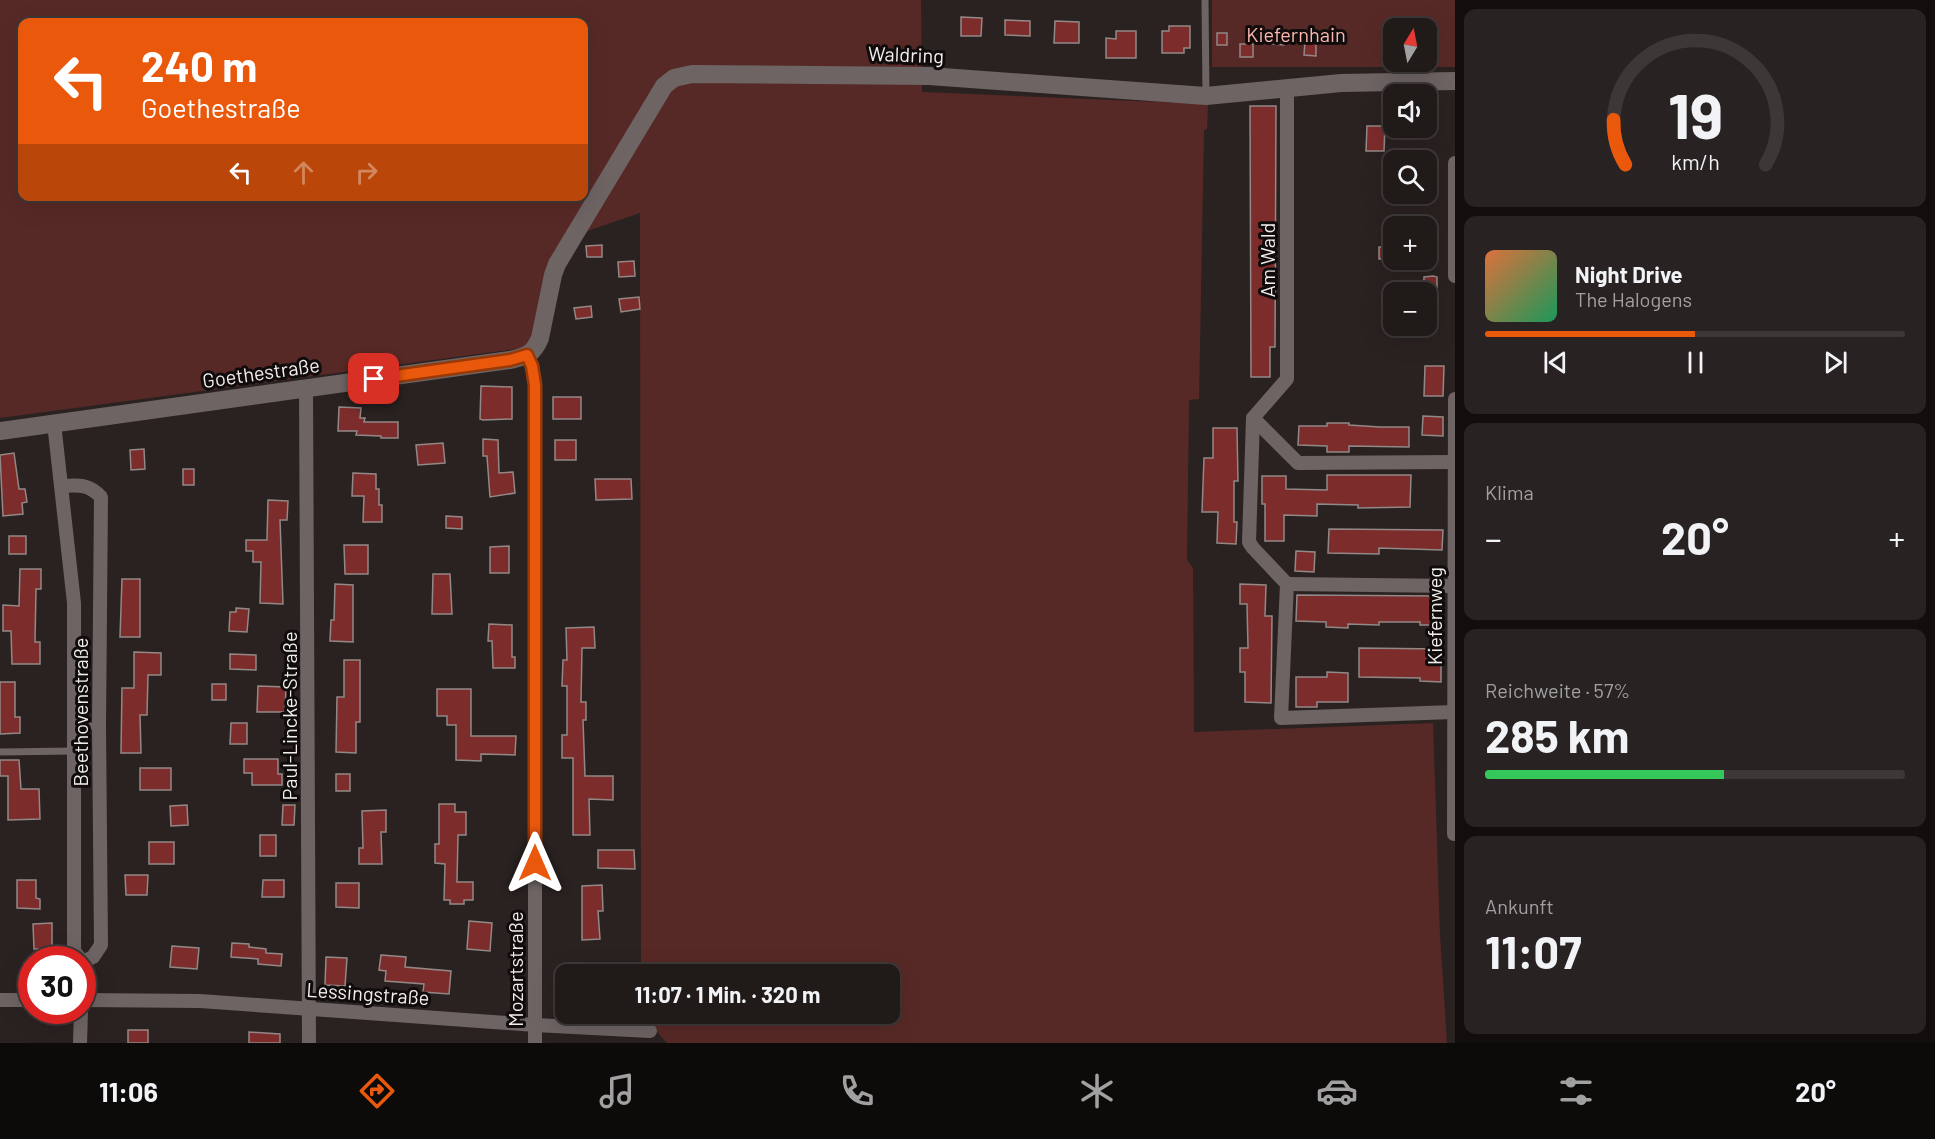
<!DOCTYPE html>
<html lang="de">
<meta charset="utf-8">
<style>
:root{--surface:#201a19;--page:#282322;--text:#f1f3f6;--muted:#a2a1a2;--line:#3d3838;--accent:#ea580c}
body{margin:0;font-family:Barlow,sans-serif;background:var(--page);color:var(--text);height:100vh;display:flex;flex-direction:column;font-size:22px;white-space:nowrap}
*{box-sizing:border-box;margin:0}
p{font-size:20px;color:var(--muted)}
.icon{flex:none;width:33px;height:33px;fill:none;stroke:currentColor;stroke-width:2;stroke-linecap:round;stroke-linejoin:round}
.map{position:relative;flex:1;overflow:hidden}
.sheet{display:flex;flex-direction:column;gap:9px;padding:9px;background:#120e0e;width:480px}
.sheet>*{flex:none}
.top-card{position:absolute;left:18px;top:18px;width:570px;height:183px;border-radius:12px;box-shadow:0 6px 24px #0002,0 0 0 2px var(--line);background:#ea580c;color:#fff;overflow:hidden}
.needle{width:39px;rotate:10deg}
.buttons{position:absolute;left:1383px;top:18px;display:grid;gap:12px}
.buttons a{display:grid;place-items:center;width:54px;height:54px;border-radius:12px;background:var(--surface);box-shadow:0 6px 24px #0002,0 0 0 2px var(--line);font-size:30px}
.speed{position:absolute;left:18px;top:946px;display:flex;gap:12px;font-size:30px;font-weight:700;text-align:center}
.speed>*{display:grid;place-content:center;width:78px;height:78px;border-radius:50%;background:var(--surface);box-shadow:0 6px 24px #0002,0 0 0 2px var(--line);line-height:1}
.speed .limit{border:9px solid #d22;background:#fff;color:#111}
.pin{position:absolute;display:grid;place-items:center;width:51px;height:51px;color:#fff;margin:-26px;border-radius:12px;box-shadow:0 3px 9px #0006}
.me{position:absolute;width:66px;margin:-33px;rotate:0deg;stroke-linejoin:round;filter:drop-shadow(0 0 4px #0008)}
.turn{display:flex;align-items:center;gap:21px;height:126px;padding:0 24px;font-size:27px}
.turn .icon{width:78px;height:78px;stroke-width:2.5}
.turn b{display:block;font-size:42px;line-height:51px}
.lanes{display:flex;align-items:center;height:57px;padding:0 24px;background:#0003;justify-content:center;gap:30px;direction:ltr}
.lanes .off{opacity:.35}
.big{font-size:45px;font-weight:700;line-height:1.1}
.sheet .card{flex:1;display:flex;flex-direction:column;justify-content:center;gap:9px;min-width:0;padding:0 21px;border-radius:12px;background:var(--page)}
.sheet .dial{align-items:center;gap:0}
.dial svg{height:156px;overflow:visible;fill:none;stroke:var(--line);stroke-width:7;stroke-linecap:round;text-anchor:middle}
.dial text{fill:var(--text);stroke:none}
.song{display:flex;align-items:center;gap:18px}
.cover{width:72px;height:72px;border-radius:9px;background:linear-gradient(135deg,hsl(20 70% 55%),hsl(150 70% 35%))}
.played{height:6px;border-radius:3px;background:linear-gradient(90deg,var(--accent) 50%,var(--line) 50%)}
.keys{display:flex;justify-content:space-around;direction:ltr}
.heat{display:flex;justify-content:space-between;align-items:center;font-size:33px;direction:ltr}
.charge{height:9px;border-radius:4px;background:linear-gradient(90deg,#34c759 57%,var(--line) 0)}
.trip{position:absolute;left:555px;top:964px;width:345px;height:60px;border-radius:12px;background:var(--surface);box-shadow:0 6px 24px #0002,0 0 0 2px var(--line);font-weight:700;line-height:60px;text-align:center}
.tab-bar{display:flex;height:96px;justify-content:space-around;align-items:center;background:#0d0a0a;color:var(--muted)}
.tab-bar .icon{width:42px;height:42px}
.tab-bar .active{color:var(--accent)}
.tab-bar b{font-size:27px;color:var(--text)}
main{display:flex;flex:1;min-height:0}
.map>svg:first-child{display:block}
.green{fill:#572926;fill-rule:evenodd}
.building{fill:#7c2c2b;stroke:#928887;stroke-width:1.5}
.lines{fill:none;stroke-linecap:round;stroke-linejoin:round}
.lane{stroke:#6d6463;stroke-width:7}
.street{stroke:#6d6463;stroke-width:14}
.secondary{stroke:#6d6463;stroke-width:18}
.route-casing{stroke:#983908;stroke-width:15}
.route{stroke:#ea580c;stroke-width:10}
.labels{text-anchor:middle;dominant-baseline:central;stroke-width:6;stroke-linejoin:round;paint-order:stroke}
.park-label{font-size:20px;fill:#feb6b0;stroke:#100c0c}
.street-label{font-size:20px;fill:#f3edec;stroke:#100c0c}
</style>
<main>
<div class="map">
<svg width="1455" height="1043" viewBox="0 0 1455 1043">
<rect width="100%" height="100%" fill="#2a2221"/>
<g class="green">
<path d="M 0,0 L 921,0 L 922,92 L 1208,104 L 1207,129 L 1204,130 L 1199,399 L 1189,400 L 1187,560 L 1193,568 L 1194,732 L 1433,723 L 1440,935 L 1447,1043 L 667,1043 L 641,1014 L 890,1014 L 890,975 L 641,975 L 640,213 L 590,230 L 555,249 L 543,280 L 530,347 L 0,418 ZM 22,22 L 584,22 L 584,196 L 22,196 Z"/>
<path d="M 1212,0 L 1455,0 L 1455,67 L 1212,67 ZM 1394,28 L 1426,28 L 1426,62 L 1394,62 Z"/>
</g>
<g class="building">
<path d="M 961,17 L 982,18 L 981,36 L 961,36 Z"/>
<path d="M 1005,20 L 1030,21 L 1030,36 L 1005,35 Z"/>
<path d="M 1055,21 L 1079,22 L 1079,43 L 1054,43 Z"/>
<path d="M 1169,26 L 1190,26 L 1190,48 L 1184,48 L 1184,53 L 1162,53 L 1162,31 L 1169,31 Z"/>
<path d="M 1116,31 L 1136,31 L 1136,58 L 1106,58 L 1106,38 L 1116,39 Z"/>
<path d="M 1274,32 L 1285,32 L 1284,45 L 1273,44 Z"/>
<rect x="1217" y="33" width="10" height="12"/>
<path d="M 1305,42 L 1316,42 L 1316,56 L 1304,55 Z"/>
<rect x="1240" y="44" width="13" height="13"/>
<path d="M 1250,106 L 1276,106 L 1275,347 L 1270,347 L 1270,377 L 1251,377 Z"/>
<path d="M 1367,126 L 1385,126 L 1384,151 L 1366,151 Z"/>
<path d="M 602,245 L 602,257 L 587,257 L 586,246 Z"/>
<path d="M 1379,247 L 1394,247 L 1394,258 L 1379,259 Z"/>
<path d="M 634,261 L 635,276 L 619,277 L 618,262 Z"/>
<path d="M 1433,276 L 1437,277 L 1437,288 L 1433,288 L 1433,292 L 1397,292 L 1424,280 L 1424,277 Z"/>
<path d="M 639,297 L 640,309 L 621,312 L 619,299 Z"/>
<path d="M 591,306 L 592,317 L 576,319 L 574,308 Z"/>
<path d="M 1425,366 L 1444,366 L 1443,396 L 1424,396 Z"/>
<path d="M 481,386 L 512,387 L 512,419 L 483,420 L 480,419 Z"/>
<rect x="553" y="397" width="28" height="22"/>
<path d="M 339,407 L 361,408 L 360,418 L 365,418 L 364,422 L 398,422 L 398,438 L 381,438 L 381,436 L 356,435 L 357,431 L 338,431 Z"/>
<path d="M 1423,416 L 1443,417 L 1443,436 L 1422,435 Z"/>
<path d="M 1327,423 L 1349,423 L 1349,425 L 1380,427 L 1409,427 L 1409,447 L 1349,446 L 1349,452 L 1327,452 L 1327,446 L 1298,445 L 1299,426 L 1327,426 Z"/>
<path d="M 1213,428 L 1237,428 L 1238,481 L 1234,481 L 1234,522 L 1237,522 L 1236,544 L 1217,543 L 1218,512 L 1202,512 L 1204,458 L 1213,458 Z"/>
<path d="M 483,439 L 498,440 L 499,473 L 513,472 L 515,493 L 490,497 L 487,456 L 483,456 Z"/>
<rect x="555" y="440" width="21" height="20"/>
<path d="M 443,443 L 445,463 L 418,465 L 416,445 Z"/>
<path d="M 144,449 L 145,469 L 131,470 L 130,450 Z"/>
<path d="M 14,453 L 19,489 L 25,489 L 27,502 L 22,503 L 23,514 L 3,516 L 0,455 Z"/>
<rect x="183" y="469" width="11" height="16"/>
<path d="M 353,473 L 376,474 L 376,489 L 379,489 L 379,505 L 382,505 L 382,522 L 363,522 L 364,496 L 352,496 Z"/>
<path d="M 1327,475 L 1411,475 L 1410,507 L 1358,508 L 1358,505 L 1317,504 L 1317,516 L 1284,515 L 1284,541 L 1265,541 L 1265,504 L 1262,504 L 1262,476 L 1286,476 L 1286,489 L 1327,490 Z"/>
<path d="M 595,479 L 631,479 L 632,499 L 596,500 Z"/>
<path d="M 268,500 L 288,501 L 287,520 L 280,520 L 283,604 L 260,603 L 261,562 L 253,562 L 253,551 L 246,551 L 246,540 L 267,540 Z"/>
<path d="M 446,516 L 462,517 L 462,529 L 446,528 Z"/>
<path d="M 1329,529 L 1443,530 L 1442,550 L 1379,548 L 1379,554 L 1328,553 Z"/>
<rect x="9" y="536" width="17" height="18"/>
<path d="M 344,545 L 368,545 L 368,574 L 345,574 Z"/>
<path d="M 509,546 L 509,573 L 490,573 L 490,547 Z"/>
<path d="M 1296,551 L 1315,552 L 1314,572 L 1295,571 Z"/>
<path d="M 20,569 L 41,569 L 41,589 L 36,589 L 35,642 L 40,642 L 40,664 L 12,664 L 11,631 L 3,631 L 3,605 L 19,606 Z"/>
<path d="M 433,574 L 450,574 L 452,614 L 432,614 Z"/>
<path d="M 122,579 L 140,579 L 140,637 L 120,637 Z"/>
<path d="M 335,584 L 353,585 L 353,642 L 330,641 L 331,620 L 334,620 Z"/>
<path d="M 1240,584 L 1266,585 L 1265,616 L 1272,616 L 1271,703 L 1245,702 L 1245,672 L 1240,672 L 1240,648 L 1248,648 L 1247,604 L 1240,604 Z"/>
<path d="M 1297,595 L 1442,596 L 1441,625 L 1420,625 L 1420,622 L 1379,622 L 1379,625 L 1348,624 L 1348,628 L 1326,627 L 1326,622 L 1296,621 Z"/>
<path d="M 236,608 L 249,609 L 247,632 L 229,631 L 230,612 L 236,612 Z"/>
<path d="M 489,624 L 512,625 L 512,657 L 515,657 L 515,668 L 493,668 L 492,641 L 488,641 Z"/>
<path d="M 594,627 L 595,648 L 582,648 L 581,702 L 586,702 L 586,720 L 583,720 L 585,776 L 613,776 L 613,800 L 589,799 L 590,835 L 573,835 L 573,758 L 562,758 L 562,735 L 567,735 L 567,686 L 562,686 L 563,660 L 567,660 L 566,628 Z"/>
<path d="M 1359,648 L 1441,649 L 1441,682 L 1420,681 L 1420,678 L 1359,677 Z"/>
<path d="M 134,652 L 161,653 L 161,675 L 148,675 L 147,715 L 140,715 L 141,753 L 121,753 L 122,688 L 134,688 Z"/>
<path d="M 230,654 L 256,655 L 256,670 L 230,669 Z"/>
<path d="M 344,660 L 360,660 L 360,722 L 356,722 L 356,753 L 336,752 L 337,697 L 344,697 Z"/>
<path d="M 1327,672 L 1348,673 L 1348,702 L 1317,702 L 1317,707 L 1296,707 L 1296,677 L 1327,677 Z"/>
<path d="M 0,682 L 15,682 L 15,717 L 20,717 L 20,733 L 0,734 Z"/>
<rect x="212" y="684" width="14" height="16"/>
<path d="M 258,686 L 286,687 L 285,712 L 257,712 Z"/>
<path d="M 437,689 L 471,689 L 471,736 L 516,736 L 515,755 L 481,754 L 481,761 L 456,760 L 456,725 L 447,725 L 447,716 L 437,716 Z"/>
<path d="M 231,723 L 247,723 L 247,744 L 230,744 Z"/>
<path d="M 244,759 L 278,759 L 278,774 L 282,774 L 282,785 L 252,785 L 252,773 L 244,773 Z"/>
<path d="M 0,760 L 19,760 L 21,789 L 39,789 L 40,819 L 8,820 L 8,776 L 0,776 Z"/>
<rect x="140" y="768" width="31" height="22"/>
<rect x="336" y="774" width="14" height="17"/>
<path d="M 439,804 L 455,804 L 455,812 L 466,812 L 466,835 L 458,835 L 457,882 L 473,882 L 473,900 L 464,900 L 464,904 L 450,904 L 450,900 L 444,900 L 445,864 L 435,863 L 435,844 L 439,844 Z"/>
<path d="M 187,805 L 188,825 L 171,826 L 170,806 Z"/>
<path d="M 283,805 L 295,805 L 294,825 L 282,825 Z"/>
<path d="M 386,810 L 386,832 L 381,832 L 382,864 L 359,864 L 359,848 L 363,848 L 362,811 Z"/>
<rect x="260" y="835" width="16" height="21"/>
<rect x="149" y="842" width="25" height="22"/>
<path d="M 598,850 L 634,850 L 635,869 L 598,868 Z"/>
<path d="M 125,875 L 148,875 L 147,895 L 126,895 Z"/>
<path d="M 17,880 L 36,880 L 36,898 L 40,899 L 40,909 L 17,908 Z"/>
<path d="M 263,880 L 284,880 L 284,897 L 262,897 Z"/>
<path d="M 336,883 L 359,883 L 359,908 L 336,907 Z"/>
<path d="M 602,885 L 603,911 L 598,911 L 600,939 L 582,940 L 582,886 Z"/>
<path d="M 469,921 L 492,923 L 490,951 L 467,949 Z"/>
<path d="M 52,923 L 52,949 L 34,949 L 33,924 Z"/>
<path d="M 232,943 L 249,944 L 249,947 L 266,949 L 266,953 L 282,954 L 281,966 L 258,964 L 258,959 L 231,957 Z"/>
<path d="M 172,946 L 199,948 L 197,969 L 170,967 Z"/>
<path d="M 381,955 L 406,957 L 405,967 L 451,971 L 449,994 L 423,992 L 424,984 L 385,981 L 386,971 L 379,970 Z"/>
<path d="M 326,957 L 347,958 L 345,986 L 325,985 Z"/>
<rect x="128" y="1030" width="20" height="13"/>
<path d="M 249,1032 L 280,1034 L 280,1043 L 249,1043 Z"/>
</g>
<g class="lines">
<g class="lane">
<path d="M 1205,0 L 1206,96"/>
<path d="M 74,726 L 99,726"/>
<path d="M 0,752 L 73,751"/>
</g>
<g class="street">
<path d="M 1287,89 L 1287,379 L 1253,418 L 1249,542 L 1253,548 L 1287,584 L 1281,718 L 1454,712"/>
<path d="M 1455,163 L 1455,276"/>
<path d="M 527,355 L 532,366 L 535,385 L 535,1043"/>
<path d="M 306,388 L 309,1043"/>
<path d="M 1253,418 L 1298,463 L 1454,462"/>
<path d="M 54,423 L 74,603 L 74,951 L 81,960"/>
<path d="M 62,486 C 79,485 89,484 101,497 L 99,726 L 101,945 L 93,957 L 82,962"/>
<path d="M 1287,584 L 1454,586"/>
<path d="M 1454,834 L 1455,399"/>
<path d="M 0,1000 L 32,1000"/>
<path d="M 82,1000 L 200,1001 L 535,1025 L 650,1031"/>
<path d="M 80,1043 L 81,1011"/>
</g>
<path class="secondary" d="M 0,431 L 510,360 C 526,356 533,355 540,338 L 553,275 L 557,264 L 664,86 L 674,78 L 692,74 L 929,76 L 1206,96 L 1341,83 L 1455,81"/>
</g>
<g class="lines">
<defs>
<path id="route" d="M 374,379 L 510,360 L 527,355 L 532,366 L 535,385 L 535,863"/>
</defs>
<use href="#route" class="route-casing"/>
<use href="#route" class="route"/>
</g>
<g class="labels">
<g class="park-label">
<text x="1296" y="34">Kiefernhain</text>
</g>
<g class="street-label">
<text transform="translate(906 54) rotate(2)">Waldring</text>
<text transform="translate(1267 260) rotate(-90)">Am Wald</text>
<text transform="translate(261 372) rotate(-8)">Goethestraße</text>
<text transform="translate(1434 616) rotate(-90)">Kiefernweg</text>
<text transform="translate(80 712) rotate(-90)">Beethovenstraße</text>
<text transform="translate(289 716) rotate(-90)">Paul-Lincke-Straße</text>
<text transform="translate(515 969) rotate(-90)">Mozartstraße</text>
<text transform="translate(368 993) rotate(4)">Lessingstraße</text>
</g>
</g>
</svg>
<div class="buttons">
<a><svg class="needle" viewBox="-14 -14 28 28"><path d="M0-13l5 13h-10z" fill="#e53935"/><path d="M0 13l5-13h-10z" fill="#a2a1a2"/></svg></a>
<a><svg class="icon" aria-label="sound" viewBox="0 0 24 24"><path d="M4 9h4l5-4v14l-5-4H4zM17 9q2 3 0 6"/></svg></a>
<a><svg class="icon" aria-label="search" viewBox="0 0 24 24"><circle cx="10" cy="10" r="6"/><path d="M15 15l6 6"/></svg></a>
<a>+</a>
<a>−</a>
</div>
<div class="speed"><div class="limit">30</div></div>
<div class="pin" style="left:374px;top:379px;background:#d93025"><svg class="icon" aria-label="arrive" viewBox="0 0 24 24"><path d="M6 21V4h12l-3 4 3 4H6"/></svg></div>
<svg class="me" style="left:535px;top:863px" viewBox="-20 -20 40 40"><path d="M0-17L14 15 0 8-14 15z" fill="#ea580c" stroke="#fff" stroke-width="4"/></svg>
<div class="trip">11:07 · 1 Min. · 320 m</div>
<div class="top-card">
<div class="turn"><svg class="icon" aria-label="left" viewBox="0 0 24 24"><path d="M17 20v-9H6M10 6l-5 5 5 5"/></svg><div><b>240 m</b>Goethestraße</div></div>
<div class="lanes"><svg class="icon" aria-label="left" viewBox="0 0 24 24"><path d="M17 20v-9H6M10 6l-5 5 5 5"/></svg><svg class="icon off" aria-label="ahead" viewBox="0 0 24 24"><path d="M12 20V5M6 11l6-6 6 6"/></svg><svg class="icon off" aria-label="right" viewBox="0 0 24 24"><path d="M7 20v-9h11M14 6l5 5-5 5"/></svg></div>
</div>
</div>
<section class="sheet">
<div class="card dial"><svg viewBox="0 0 100 80">
<path d="M14 69A42 42 0 1 1 86 69"/>
<path d="M14 69A42 42 0 0 1 8 46" stroke="#ea580c"/>
<text x="50" y="56" font-size="32" font-weight="700">19</text>
<text x="50" y="72" font-size="11">km/h</text>
</svg></div>
<div class="card">
<div class="song"><i class="cover"></i><div><b>Night Drive</b><p>The Halogens</p></div></div>
<div class="played"></div>
<div class="keys"><svg class="icon" aria-label="previous" viewBox="0 0 24 24"><path d="M18 5L8 12l10 7zM5 5v14"/></svg><svg class="icon" aria-label="pause" viewBox="0 0 24 24"><path d="M8 5v14M16 5v14"/></svg><svg class="icon" aria-label="next" viewBox="0 0 24 24"><path d="M6 5l10 7-10 7zM19 5v14"/></svg></div>
</div>
<div class="card"><p>Klima</p>
<div class="heat"><a>−</a><b class="big">20°</b><a>+</a></div>
</div>
<div class="card"><p>Reichweite · 57%</p><b class="big">285 km</b><div class="charge"></div></div>
<div class="card"><p>Ankunft</p><b class="big">11:07</b></div>
</section>
</main>
<nav class="tab-bar">
<b>11:06</b>
<svg class="icon active" aria-label="directions" viewBox="0 0 24 24"><path d="M12 3l9 9-9 9-9-9zM9 14v-3h6M13 9l2 2-2 2"/></svg>
<svg class="icon" aria-label="music" viewBox="0 0 24 24"><path d="M9 18V5l10-2v13"/><circle cx="6" cy="18" r="3"/><circle cx="16" cy="16" r="3"/></svg>
<svg class="icon" aria-label="phone" viewBox="0 0 24 24"><path d="M5 4h4l2 5-3 2q2 4 5 5l2-3 5 2v4C11 20 4 13 5 4z"/></svg>
<svg class="icon" aria-label="climate" viewBox="0 0 24 24"><path d="M12 3v18M4 7l16 10M4 17L20 7"/></svg>
<svg class="icon" aria-label="car" viewBox="0 0 24 24"><path d="M5 17H2v-5l4-1 3-4h7l3 4 3 1v5h-3M9 17h6M6 11h13"/><circle cx="7" cy="17" r="2"/><circle cx="17" cy="17" r="2"/></svg>
<svg class="icon" aria-label="filters" viewBox="0 0 24 24"><path d="M4 7h16M4 17h16"/><circle cx="9" cy="7" r="2"/><circle cx="15" cy="17" r="2"/></svg>
<b>20°</b>
</nav>
